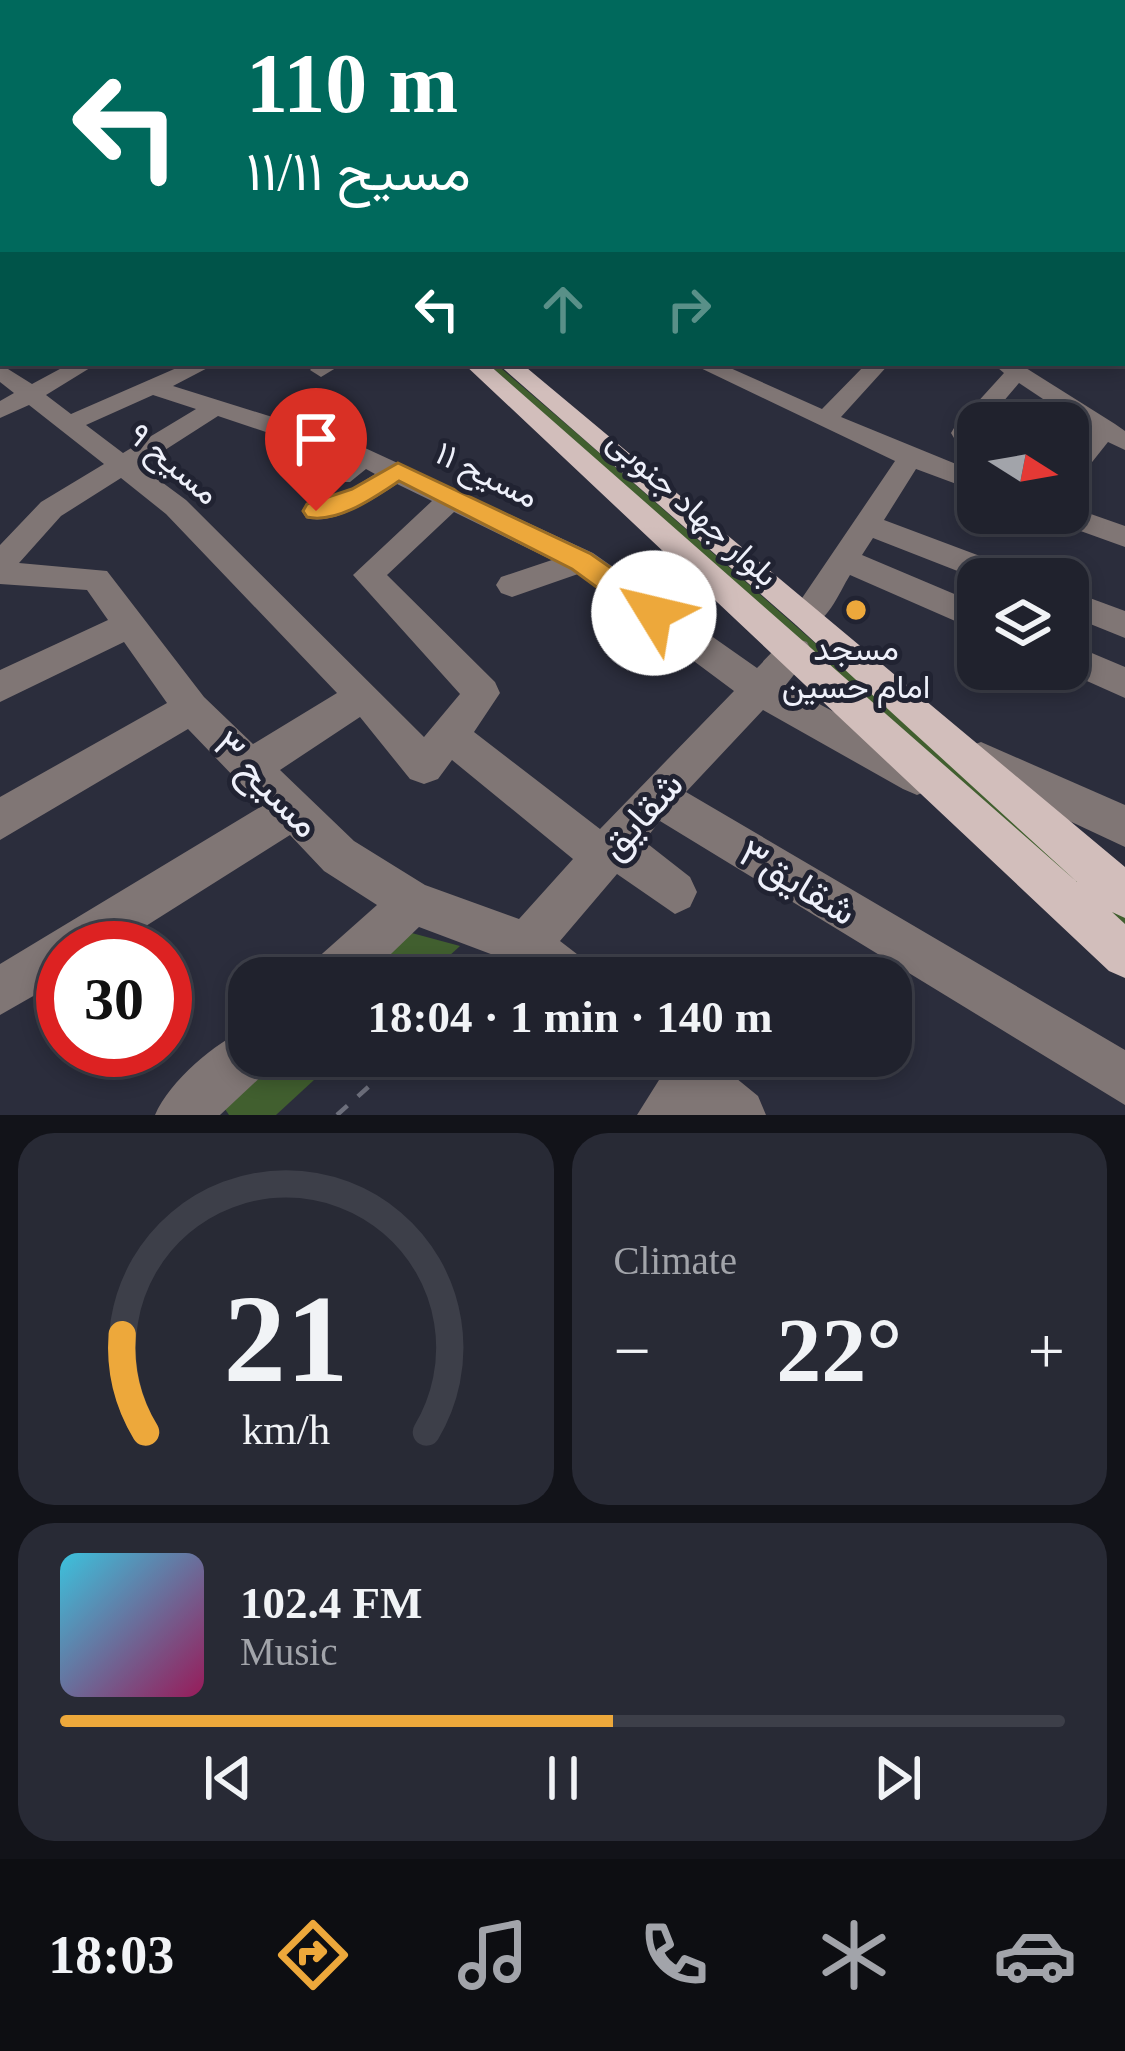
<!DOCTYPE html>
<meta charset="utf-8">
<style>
:root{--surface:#20222d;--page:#282a35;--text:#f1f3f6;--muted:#a2a4aa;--line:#3d3f49;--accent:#eda83b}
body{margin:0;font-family:"Times New Roman",Vazirmatn,serif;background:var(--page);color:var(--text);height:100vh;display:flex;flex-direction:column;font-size:45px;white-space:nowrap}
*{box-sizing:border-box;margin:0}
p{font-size:39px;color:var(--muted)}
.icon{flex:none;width:66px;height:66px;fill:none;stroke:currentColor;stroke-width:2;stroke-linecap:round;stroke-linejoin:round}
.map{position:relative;height:1115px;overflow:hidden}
.drawer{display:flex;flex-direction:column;gap:18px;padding:18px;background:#121319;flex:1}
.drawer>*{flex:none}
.banner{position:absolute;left:0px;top:0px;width:1125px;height:366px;box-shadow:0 6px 18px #0003,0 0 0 3px var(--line);background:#00695c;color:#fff;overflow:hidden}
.needle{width:78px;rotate:101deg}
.buttons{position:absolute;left:957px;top:402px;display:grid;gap:24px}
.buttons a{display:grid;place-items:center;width:132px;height:132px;border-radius:24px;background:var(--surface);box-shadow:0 6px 18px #0003,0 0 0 3px var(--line);font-size:60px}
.speed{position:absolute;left:36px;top:921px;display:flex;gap:24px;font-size:60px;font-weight:700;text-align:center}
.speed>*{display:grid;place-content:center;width:156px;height:156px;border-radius:50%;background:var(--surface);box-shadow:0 6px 18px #0003,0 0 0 3px var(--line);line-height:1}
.speed .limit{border:18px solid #d22;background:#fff;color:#111}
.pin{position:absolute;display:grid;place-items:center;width:102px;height:102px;color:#fff;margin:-123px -51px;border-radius:50% 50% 50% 0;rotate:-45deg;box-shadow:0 0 12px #0007}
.pin .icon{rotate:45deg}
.me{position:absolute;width:132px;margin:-66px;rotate:306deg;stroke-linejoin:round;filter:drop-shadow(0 0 9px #0008)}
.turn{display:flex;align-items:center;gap:42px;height:252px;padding:0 48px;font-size:54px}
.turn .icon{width:156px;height:156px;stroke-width:2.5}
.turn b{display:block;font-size:84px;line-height:102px}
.lanes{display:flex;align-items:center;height:114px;padding:0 48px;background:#0003;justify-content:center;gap:60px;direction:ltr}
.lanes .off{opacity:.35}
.big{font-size:90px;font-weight:800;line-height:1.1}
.drawer .card{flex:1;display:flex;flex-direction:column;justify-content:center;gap:18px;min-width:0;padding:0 42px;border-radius:36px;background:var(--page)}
.drawer .dial{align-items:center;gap:0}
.dial svg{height:312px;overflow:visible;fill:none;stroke:var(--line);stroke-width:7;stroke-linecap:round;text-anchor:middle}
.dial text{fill:var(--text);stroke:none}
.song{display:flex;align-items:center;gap:36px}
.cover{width:144px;height:144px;border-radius:18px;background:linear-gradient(135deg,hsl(190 70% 55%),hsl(330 70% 35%))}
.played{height:12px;border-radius:6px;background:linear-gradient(90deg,var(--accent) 55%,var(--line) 55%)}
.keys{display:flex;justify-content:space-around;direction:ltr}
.heat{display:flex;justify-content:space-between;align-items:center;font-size:66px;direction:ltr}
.drawer .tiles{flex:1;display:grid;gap:18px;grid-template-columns:1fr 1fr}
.card:last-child{grid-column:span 2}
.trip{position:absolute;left:228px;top:957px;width:684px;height:120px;border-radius:36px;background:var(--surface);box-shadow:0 6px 18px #0003,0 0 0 3px var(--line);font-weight:800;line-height:120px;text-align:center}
.menu{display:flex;height:192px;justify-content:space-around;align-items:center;background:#0d0e12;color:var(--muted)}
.menu .icon{width:84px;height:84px}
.menu .on{color:var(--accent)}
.menu b{font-size:54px;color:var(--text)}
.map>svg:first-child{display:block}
.green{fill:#415f2f}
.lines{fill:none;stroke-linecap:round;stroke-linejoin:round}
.path{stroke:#6d6f7c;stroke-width:4.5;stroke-dasharray:14 14;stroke-linecap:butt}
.minor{fill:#807675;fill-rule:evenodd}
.major{fill:#d2bebb;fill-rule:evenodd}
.route{fill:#eda83b;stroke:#9a6d26;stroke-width:3}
.poi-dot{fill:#eda83b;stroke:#212332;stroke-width:4.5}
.labels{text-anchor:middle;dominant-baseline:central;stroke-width:10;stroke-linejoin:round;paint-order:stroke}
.street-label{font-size:33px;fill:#eef0fa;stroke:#212332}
.poi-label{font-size:33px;fill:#eef0fa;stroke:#212332}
.near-street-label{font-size:39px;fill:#eef0fa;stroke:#212332}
</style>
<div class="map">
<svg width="1125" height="1115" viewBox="0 0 1125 1115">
<rect width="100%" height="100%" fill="#2b2d3c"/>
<g class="green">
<path d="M 487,363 L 495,363 L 580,436 L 1125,916 L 1125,930 Z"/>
<path d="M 408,932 L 460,946 L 425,978 L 341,978 Z"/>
<path d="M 259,1056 L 340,1056 L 276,1115 L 229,1115 L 217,1097 Z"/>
</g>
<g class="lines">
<g class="path">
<path d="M 490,978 L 499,970"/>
<path d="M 337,1115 L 403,1056"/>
</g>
<g class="minor">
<rect x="1122" y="122" width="3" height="7"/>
<rect x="0" y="139" width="3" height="8"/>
<path d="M 1122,148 L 1125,149 L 1125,157 L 1122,156 Z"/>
<rect x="1122" y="170" width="3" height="9"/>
<rect x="0" y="171" width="3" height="8"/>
<path d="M 1122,211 L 1125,212 L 1125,222 L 1122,221 Z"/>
<path d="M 1122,239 L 1125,240 L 1125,250 L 1122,249 Z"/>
<path d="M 3,274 L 3,286 L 0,287 L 0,275 Z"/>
<path d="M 1122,317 L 1125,318 L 1125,330 L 1122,329 Z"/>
<path d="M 1122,349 L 1125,350 L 1125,365 L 1119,363 Z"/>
<path d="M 71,363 L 98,363 L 46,395 L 71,414 L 188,363 L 217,363 L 173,386 L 352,442 L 593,553 L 757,668 C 772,653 784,634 807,642 L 812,652 L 785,686 L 931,763 L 937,776 L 931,789 L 917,795 L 903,789 L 763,710 L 686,792 L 1125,1050 L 1125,1105 L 660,821 L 644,841 L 690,877 L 697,892 L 690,907 L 675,914 L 617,874 L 560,941 L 586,961 L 593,978 L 531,978 L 512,962 L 419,927 L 366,978 L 307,978 L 314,961 L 377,905 L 324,871 L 290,835 L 111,948 L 63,948 L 63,979 L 0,1015 L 0,964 L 262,806 L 188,729 L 0,840 L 0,797 L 167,703 L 124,642 L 0,702 L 0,670 L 108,620 L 87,590 L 0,584 L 0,545 L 41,502 L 104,464 L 29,405 L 0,418 L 0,401 L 14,393 L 0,382 L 0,364 L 32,384 ZM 153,395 L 196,409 L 123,453 L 86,425 ZM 218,416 L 346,459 L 328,476 L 332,482 L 350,482 L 366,469 L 375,474 L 351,489 L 306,504 L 302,511 L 306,518 C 334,526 374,499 397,484 L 432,501 L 353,575 L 460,694 L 424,737 L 186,500 L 140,466 ZM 121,478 L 166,514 L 337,693 L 253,744 L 204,697 L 107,571 L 19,563 L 61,516 ZM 454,512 L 552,560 L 501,577 L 496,585 L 501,593 L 512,597 L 578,574 L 662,637 L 638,648 L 633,658 L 638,668 L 650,672 L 687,656 L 734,691 L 600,829 L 474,732 L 500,693 L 495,682 L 387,575 ZM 360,717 L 410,779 L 424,784 L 438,779 L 452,760 L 573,859 L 519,919 L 425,885 L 354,841 L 280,770 Z"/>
<path d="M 317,363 L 344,363 L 321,377 L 310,370 Z"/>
<path d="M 690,363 L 719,363 L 822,409 L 867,363 L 890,363 L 841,417 L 978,473 L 978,492 L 916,469 L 884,520 L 1020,571 L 1024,579 L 978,579 L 873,538 L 862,555 L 978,604 L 978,631 L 850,575 C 837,596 824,634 796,625 L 791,616 L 796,607 L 895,461 Z"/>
<path d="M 992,363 L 1018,363 L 1115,424 L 1125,431 L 1125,450 L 1108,442 L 1077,481 L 1068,484 L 1068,458 L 1091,431 L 1019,383 L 985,423 L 978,423 L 972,438 L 954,438 L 951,433 L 954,428 L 1004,373 Z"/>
<path d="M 1068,506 L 1125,526 L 1125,547 L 1050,520 L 1046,513 L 1068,513 Z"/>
<path d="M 1068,590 L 1125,611 L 1125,638 L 1068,615 Z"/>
<path d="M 1068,643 L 1125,667 L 1125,698 L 1060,669 L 1068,669 Z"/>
<path d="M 981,742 L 1125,805 L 1125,847 L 967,773 L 962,760 L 967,747 Z"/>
<path d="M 249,1028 L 249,1056 L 273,1056 L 267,1071 L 220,1115 L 155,1115 C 170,1081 215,1042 249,1028 Z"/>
<path d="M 644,1056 L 709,1056 L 758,1096 L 766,1115 L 637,1115 L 659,1080 Z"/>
</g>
<g class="major">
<rect x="1122" y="266" width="3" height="10"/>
<path d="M 463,363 L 487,363 L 1077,882 L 796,625 L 497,363 L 521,363 L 1125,867 L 1125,918 L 1112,912 L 1125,924 L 1125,978 L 1109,971 Z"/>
</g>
</g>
<linearGradient id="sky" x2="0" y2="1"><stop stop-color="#181921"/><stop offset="0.44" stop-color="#444c61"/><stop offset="1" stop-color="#444c61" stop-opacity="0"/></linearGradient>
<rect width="1125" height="278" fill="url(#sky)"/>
<path class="route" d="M 398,463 L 591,554 L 664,605 L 668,613 L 664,621 L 643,621 L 572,569 L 399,481 C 375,497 337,524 307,517 L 303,511 L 307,504 L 352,489 Z"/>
<circle class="poi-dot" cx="856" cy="610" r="12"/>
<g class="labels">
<g class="street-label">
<text transform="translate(174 464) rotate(40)">مسیح ۹</text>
<text transform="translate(487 475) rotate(26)">مسیح ۱۱</text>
<text transform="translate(693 508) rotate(42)">بلوار جهاد جنوبی</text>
</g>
<g class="poi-label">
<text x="856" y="649">مسجد<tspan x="856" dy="38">امام حسین</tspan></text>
</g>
<g class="near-street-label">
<text transform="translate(267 784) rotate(45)">مسیح ۳</text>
<text transform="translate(641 815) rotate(-48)">شقایق</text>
<text transform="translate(798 882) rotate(31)">شقایق۳</text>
</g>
</g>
</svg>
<div class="buttons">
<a><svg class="needle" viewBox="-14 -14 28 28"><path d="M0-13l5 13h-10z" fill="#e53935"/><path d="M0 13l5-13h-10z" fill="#a2a4aa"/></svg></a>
<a><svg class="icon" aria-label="layers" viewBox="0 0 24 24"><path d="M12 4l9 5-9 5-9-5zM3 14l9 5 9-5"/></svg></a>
</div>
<div class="speed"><div class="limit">30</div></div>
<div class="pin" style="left:316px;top:511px;background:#d93025"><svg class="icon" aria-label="arrive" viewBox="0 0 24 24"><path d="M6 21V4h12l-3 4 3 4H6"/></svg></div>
<svg class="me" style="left:654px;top:613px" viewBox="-20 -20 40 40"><circle r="19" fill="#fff"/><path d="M0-13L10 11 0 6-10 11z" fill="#eda83b"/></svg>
<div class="trip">18:04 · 1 min · 140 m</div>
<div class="banner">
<div class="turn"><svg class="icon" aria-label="left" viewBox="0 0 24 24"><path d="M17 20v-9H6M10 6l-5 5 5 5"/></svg><div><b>110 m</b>مسیح ۱۱/۱۱</div></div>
<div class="lanes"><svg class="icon" aria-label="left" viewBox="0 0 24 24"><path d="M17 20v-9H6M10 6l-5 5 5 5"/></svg><svg class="icon off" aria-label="ahead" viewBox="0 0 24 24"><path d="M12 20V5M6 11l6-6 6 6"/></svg><svg class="icon off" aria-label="right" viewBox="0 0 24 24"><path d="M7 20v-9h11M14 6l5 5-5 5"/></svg></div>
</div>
</div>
<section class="drawer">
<div class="tiles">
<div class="card dial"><svg viewBox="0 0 100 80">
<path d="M14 69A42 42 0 1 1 86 69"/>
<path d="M14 69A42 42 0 0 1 8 44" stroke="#eda83b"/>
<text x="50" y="56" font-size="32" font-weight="700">21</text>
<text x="50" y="72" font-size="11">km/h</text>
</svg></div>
<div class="card"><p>Climate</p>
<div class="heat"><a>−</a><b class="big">22°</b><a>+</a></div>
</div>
<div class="card">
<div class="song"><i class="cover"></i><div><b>102.4 FM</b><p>Music</p></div></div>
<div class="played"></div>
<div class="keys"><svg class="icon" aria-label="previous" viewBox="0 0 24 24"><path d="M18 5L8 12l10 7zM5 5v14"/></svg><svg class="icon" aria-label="pause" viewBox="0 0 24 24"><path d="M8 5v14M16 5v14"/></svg><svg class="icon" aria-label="next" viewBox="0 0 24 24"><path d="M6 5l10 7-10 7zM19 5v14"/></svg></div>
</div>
</div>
</section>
<nav class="menu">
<b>18:03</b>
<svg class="icon on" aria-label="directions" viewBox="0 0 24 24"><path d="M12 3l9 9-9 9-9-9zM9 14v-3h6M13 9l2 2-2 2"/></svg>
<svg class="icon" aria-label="music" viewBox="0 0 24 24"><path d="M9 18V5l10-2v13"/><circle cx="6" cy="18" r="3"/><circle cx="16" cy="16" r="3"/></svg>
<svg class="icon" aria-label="phone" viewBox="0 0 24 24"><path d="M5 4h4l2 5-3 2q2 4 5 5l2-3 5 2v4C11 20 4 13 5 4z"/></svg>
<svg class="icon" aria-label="climate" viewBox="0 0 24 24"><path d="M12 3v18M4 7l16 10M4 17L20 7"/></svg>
<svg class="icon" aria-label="car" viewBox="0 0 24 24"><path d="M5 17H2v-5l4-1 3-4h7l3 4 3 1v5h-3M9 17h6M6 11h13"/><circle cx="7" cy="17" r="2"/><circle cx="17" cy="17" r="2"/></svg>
</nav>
